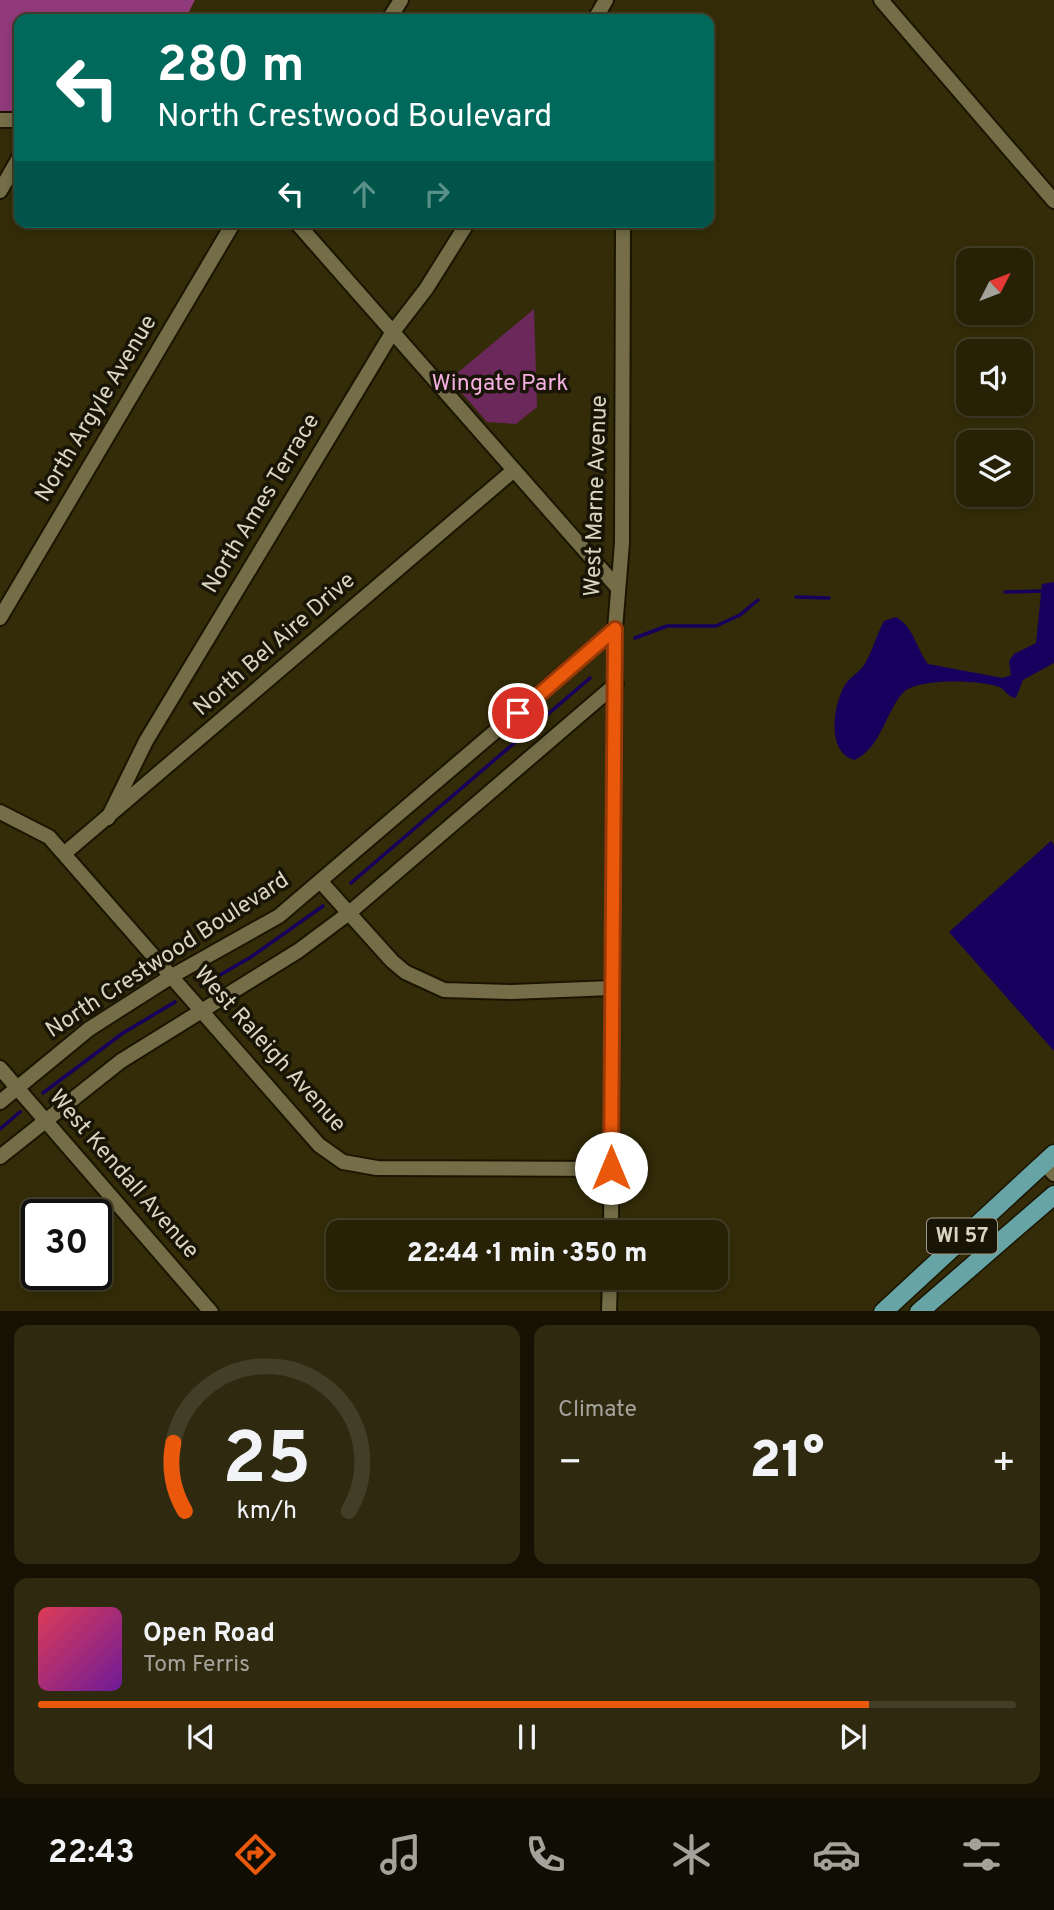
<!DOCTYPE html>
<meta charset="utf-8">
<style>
:root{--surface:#272106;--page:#2f2910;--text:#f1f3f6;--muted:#a4a39b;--line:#433e28;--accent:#ea580c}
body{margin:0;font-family:Overpass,sans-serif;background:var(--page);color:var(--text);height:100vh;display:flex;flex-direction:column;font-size:26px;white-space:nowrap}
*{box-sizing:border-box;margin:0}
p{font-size:23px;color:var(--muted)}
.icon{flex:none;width:38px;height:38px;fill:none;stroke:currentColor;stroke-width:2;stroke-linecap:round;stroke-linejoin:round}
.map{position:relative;height:1311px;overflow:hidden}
.sheet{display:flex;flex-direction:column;gap:14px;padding:14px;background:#151203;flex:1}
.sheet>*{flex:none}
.banner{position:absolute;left:14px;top:14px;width:700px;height:214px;border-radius:14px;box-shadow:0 4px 10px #0003,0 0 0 2px var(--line);background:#00695c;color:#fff;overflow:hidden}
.needle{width:46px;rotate:48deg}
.tools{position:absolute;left:956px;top:248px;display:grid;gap:14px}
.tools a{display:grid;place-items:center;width:77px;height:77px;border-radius:14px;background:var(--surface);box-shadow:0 4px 10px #0003,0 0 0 2px var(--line);font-size:35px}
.speed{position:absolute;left:21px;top:1199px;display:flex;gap:14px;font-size:35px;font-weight:700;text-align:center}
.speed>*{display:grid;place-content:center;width:91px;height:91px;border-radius:50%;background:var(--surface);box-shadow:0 4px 10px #0003,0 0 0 2px var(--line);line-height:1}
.speed .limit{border:4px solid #111;border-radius:10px;background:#fff;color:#111}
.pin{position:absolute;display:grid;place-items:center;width:60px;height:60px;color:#fff;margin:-30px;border:4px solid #fff;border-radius:50%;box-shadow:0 2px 7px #0007}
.me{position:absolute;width:77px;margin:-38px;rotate:0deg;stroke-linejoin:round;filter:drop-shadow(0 0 5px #0008)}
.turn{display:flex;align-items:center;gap:24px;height:147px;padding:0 28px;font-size:32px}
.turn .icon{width:91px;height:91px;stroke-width:2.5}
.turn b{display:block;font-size:49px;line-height:60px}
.lanes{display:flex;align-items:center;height:66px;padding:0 28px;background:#0003;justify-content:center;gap:35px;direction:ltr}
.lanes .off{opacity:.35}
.big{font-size:52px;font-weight:800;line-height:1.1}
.sheet .card{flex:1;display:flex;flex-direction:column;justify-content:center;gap:10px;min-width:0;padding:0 24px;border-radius:14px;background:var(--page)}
.sheet .dial{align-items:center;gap:0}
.dial svg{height:182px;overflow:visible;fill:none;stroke:var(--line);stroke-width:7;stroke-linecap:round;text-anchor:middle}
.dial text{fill:var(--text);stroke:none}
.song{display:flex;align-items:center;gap:21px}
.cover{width:84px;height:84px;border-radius:10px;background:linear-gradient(135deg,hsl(350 70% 55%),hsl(280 70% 35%))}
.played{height:7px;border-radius:4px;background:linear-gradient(90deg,var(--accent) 85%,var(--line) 85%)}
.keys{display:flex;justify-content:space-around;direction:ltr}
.heat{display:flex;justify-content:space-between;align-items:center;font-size:38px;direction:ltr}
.sheet .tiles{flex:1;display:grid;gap:14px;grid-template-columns:1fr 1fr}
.card:last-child{grid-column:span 2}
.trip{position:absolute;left:326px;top:1220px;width:402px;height:70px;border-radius:14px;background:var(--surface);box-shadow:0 4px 10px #0003,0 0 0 2px var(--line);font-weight:800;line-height:70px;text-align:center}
.menu{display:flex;height:112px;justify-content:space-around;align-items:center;background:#100d02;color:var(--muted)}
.menu .icon{width:49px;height:49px}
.menu .on{color:var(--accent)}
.menu b{font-size:32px;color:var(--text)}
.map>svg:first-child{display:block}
.green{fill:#6b285b}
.forest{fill:#90397b}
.water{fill:#17005d}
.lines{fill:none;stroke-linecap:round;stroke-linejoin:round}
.stream{stroke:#17005d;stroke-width:3.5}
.street-casing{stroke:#1a1500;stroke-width:18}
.primary-casing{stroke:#1a1500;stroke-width:21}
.street{stroke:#746d48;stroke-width:14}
.primary{stroke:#67a4a6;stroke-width:18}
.route-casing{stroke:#983908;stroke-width:18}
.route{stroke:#ea580c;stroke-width:12}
.labels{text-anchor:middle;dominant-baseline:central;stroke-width:7;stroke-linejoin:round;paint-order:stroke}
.shield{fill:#181507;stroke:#9f9b89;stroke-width:2}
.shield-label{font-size:21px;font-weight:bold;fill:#d9d5c1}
.park-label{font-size:23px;fill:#f5afe0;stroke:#181507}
.street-label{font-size:23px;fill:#d9d5c1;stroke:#181507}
</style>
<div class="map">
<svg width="1054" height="1312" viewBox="0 0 1054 1312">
<rect width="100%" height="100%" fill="#342c08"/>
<path class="green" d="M 534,309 L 537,407 L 516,424 L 487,422 L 450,379 Z"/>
<path class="forest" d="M 0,0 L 195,0 L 185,19 L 19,19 L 19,114 L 0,116 Z"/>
<g class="water">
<path d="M 1054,582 L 1054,663 L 1023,680 L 1016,698 C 1007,697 1006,690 999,687 C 980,680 919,678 904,692 C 897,698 892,710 887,719 C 879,736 872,751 855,760 C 825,753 833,701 847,682 C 853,675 861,671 866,662 C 873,649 877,634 884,621 L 896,617 C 914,627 916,648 928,664 L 1003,678 L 1011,675 L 1009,661 L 1014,654 L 1036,643 L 1042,584 Z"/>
<path d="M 1051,841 L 1054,845 L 1054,1051 L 949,932 Z"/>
</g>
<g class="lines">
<g class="stream">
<path d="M 1005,592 L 1043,591"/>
<path d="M 796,597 L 829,598"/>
<path d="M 635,638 L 667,626 L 716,626 L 740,615 L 758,600"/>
<path d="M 351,883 L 590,678"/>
<path d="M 201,986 L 251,957 L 323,906"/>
<path d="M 43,1093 L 123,1033 L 175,1002"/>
<path d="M 0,1129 L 20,1112"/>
</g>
<defs>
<g id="street">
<path d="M 881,0 L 1054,201"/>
<path d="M 389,19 L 401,0"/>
<path d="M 595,19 L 606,0"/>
<path d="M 0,120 L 19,120"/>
<path d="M 0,191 L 19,158"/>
<path d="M 296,222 L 617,587"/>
<path d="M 0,618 L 234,222"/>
<path d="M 0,812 L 49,837 L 319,1145 L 343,1162 L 377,1168 L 611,1169"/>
<path d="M 108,818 L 146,741 L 392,333 L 426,289 L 468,222"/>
<path d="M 65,853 L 514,470"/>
<path d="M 321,882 L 392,961 L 405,972 L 444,990 L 511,992 L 612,988"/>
<path d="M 0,1068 L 211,1312"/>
<path d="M 0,1102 L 89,1029 L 172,976 L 279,916 L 615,629"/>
<path d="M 0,1157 L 121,1061 L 298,951 L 349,913 L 616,684"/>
<path d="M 1044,1163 L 1054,1174"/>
<path d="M 611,1232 L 615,629 L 622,543 L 623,222"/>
<path d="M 609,1312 L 610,1278"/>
</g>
<g id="primary">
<path d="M 883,1312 L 1054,1154"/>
<path d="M 919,1312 L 1054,1195"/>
</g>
</defs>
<use href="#street" class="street-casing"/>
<use href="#primary" class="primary-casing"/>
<use href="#street" class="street"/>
<use href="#primary" class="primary"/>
</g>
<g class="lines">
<defs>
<path id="route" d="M 518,713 L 615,629 L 611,1168"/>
</defs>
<use href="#route" class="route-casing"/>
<use href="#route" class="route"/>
</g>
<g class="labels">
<rect class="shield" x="927" y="1218.5" width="70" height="35" rx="5"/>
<g class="shield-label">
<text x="962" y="1236">WI 57</text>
</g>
<g class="park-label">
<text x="500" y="384">Wingate Park</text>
</g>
<g class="street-label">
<text transform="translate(97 409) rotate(-59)">North Argyle Avenue</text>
<text transform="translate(597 496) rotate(-88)">West Marne Avenue</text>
<text transform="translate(262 504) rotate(-59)">North Ames Terrace</text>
<text transform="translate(275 645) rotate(-41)">North Bel Aire Drive</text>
<text transform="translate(168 956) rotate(-33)">North Crestwood Boulevard</text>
<text transform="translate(269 1050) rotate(48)">West Raleigh Avenue</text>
<text transform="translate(123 1175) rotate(49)">West Kendall Avenue</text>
</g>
</g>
</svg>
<div class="tools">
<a><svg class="needle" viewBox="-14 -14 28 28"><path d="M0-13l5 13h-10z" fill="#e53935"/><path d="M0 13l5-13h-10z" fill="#a4a39b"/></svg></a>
<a><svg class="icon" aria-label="sound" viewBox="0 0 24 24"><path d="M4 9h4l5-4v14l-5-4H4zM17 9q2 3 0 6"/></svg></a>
<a><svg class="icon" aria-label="layers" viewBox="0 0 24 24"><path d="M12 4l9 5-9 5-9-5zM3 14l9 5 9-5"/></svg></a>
</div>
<div class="speed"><div class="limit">30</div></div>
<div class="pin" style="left:518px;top:713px;background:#d93025"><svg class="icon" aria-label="arrive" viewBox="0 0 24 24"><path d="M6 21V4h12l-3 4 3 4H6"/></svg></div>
<svg class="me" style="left:611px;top:1168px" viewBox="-20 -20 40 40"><circle r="19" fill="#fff"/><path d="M0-13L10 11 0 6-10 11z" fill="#ea580c"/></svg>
<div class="trip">22:44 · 1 min · 350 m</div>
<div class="banner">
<div class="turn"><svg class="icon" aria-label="left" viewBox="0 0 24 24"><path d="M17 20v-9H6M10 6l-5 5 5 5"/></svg><div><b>280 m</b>North Crestwood Boulevard</div></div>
<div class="lanes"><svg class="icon" aria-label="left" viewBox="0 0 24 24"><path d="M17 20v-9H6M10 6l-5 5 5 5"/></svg><svg class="icon off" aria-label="ahead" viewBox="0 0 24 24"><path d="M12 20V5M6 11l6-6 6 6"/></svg><svg class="icon off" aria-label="right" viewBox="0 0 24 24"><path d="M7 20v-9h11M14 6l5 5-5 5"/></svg></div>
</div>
</div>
<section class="sheet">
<div class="tiles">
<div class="card dial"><svg viewBox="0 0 100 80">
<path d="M14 69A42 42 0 1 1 86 69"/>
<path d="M14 69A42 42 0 0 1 9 39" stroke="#ea580c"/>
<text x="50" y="56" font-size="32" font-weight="700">25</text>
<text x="50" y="72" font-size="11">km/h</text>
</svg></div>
<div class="card"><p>Climate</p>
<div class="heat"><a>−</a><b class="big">21°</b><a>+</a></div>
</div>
<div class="card">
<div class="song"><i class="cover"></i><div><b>Open Road</b><p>Tom Ferris</p></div></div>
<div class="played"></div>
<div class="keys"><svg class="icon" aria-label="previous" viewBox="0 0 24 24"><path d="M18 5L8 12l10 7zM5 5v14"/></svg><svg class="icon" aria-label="pause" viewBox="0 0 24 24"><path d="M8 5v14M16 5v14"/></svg><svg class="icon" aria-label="next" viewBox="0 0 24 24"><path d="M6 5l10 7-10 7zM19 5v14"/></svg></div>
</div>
</div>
</section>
<nav class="menu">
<b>22:43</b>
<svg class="icon on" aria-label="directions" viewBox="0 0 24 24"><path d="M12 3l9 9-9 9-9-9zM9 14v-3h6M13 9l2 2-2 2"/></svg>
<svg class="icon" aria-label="music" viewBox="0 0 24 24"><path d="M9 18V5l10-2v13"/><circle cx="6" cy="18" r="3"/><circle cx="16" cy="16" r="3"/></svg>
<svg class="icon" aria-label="phone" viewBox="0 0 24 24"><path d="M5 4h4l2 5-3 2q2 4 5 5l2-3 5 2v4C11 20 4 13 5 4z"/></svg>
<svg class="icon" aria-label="climate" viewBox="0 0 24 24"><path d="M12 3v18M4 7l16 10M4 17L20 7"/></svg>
<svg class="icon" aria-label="car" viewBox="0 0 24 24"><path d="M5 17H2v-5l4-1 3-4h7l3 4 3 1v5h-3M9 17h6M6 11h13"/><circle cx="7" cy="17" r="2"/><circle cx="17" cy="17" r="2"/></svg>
<svg class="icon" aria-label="filters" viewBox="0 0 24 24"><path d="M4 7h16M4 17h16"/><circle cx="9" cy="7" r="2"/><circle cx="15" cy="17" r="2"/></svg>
</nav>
